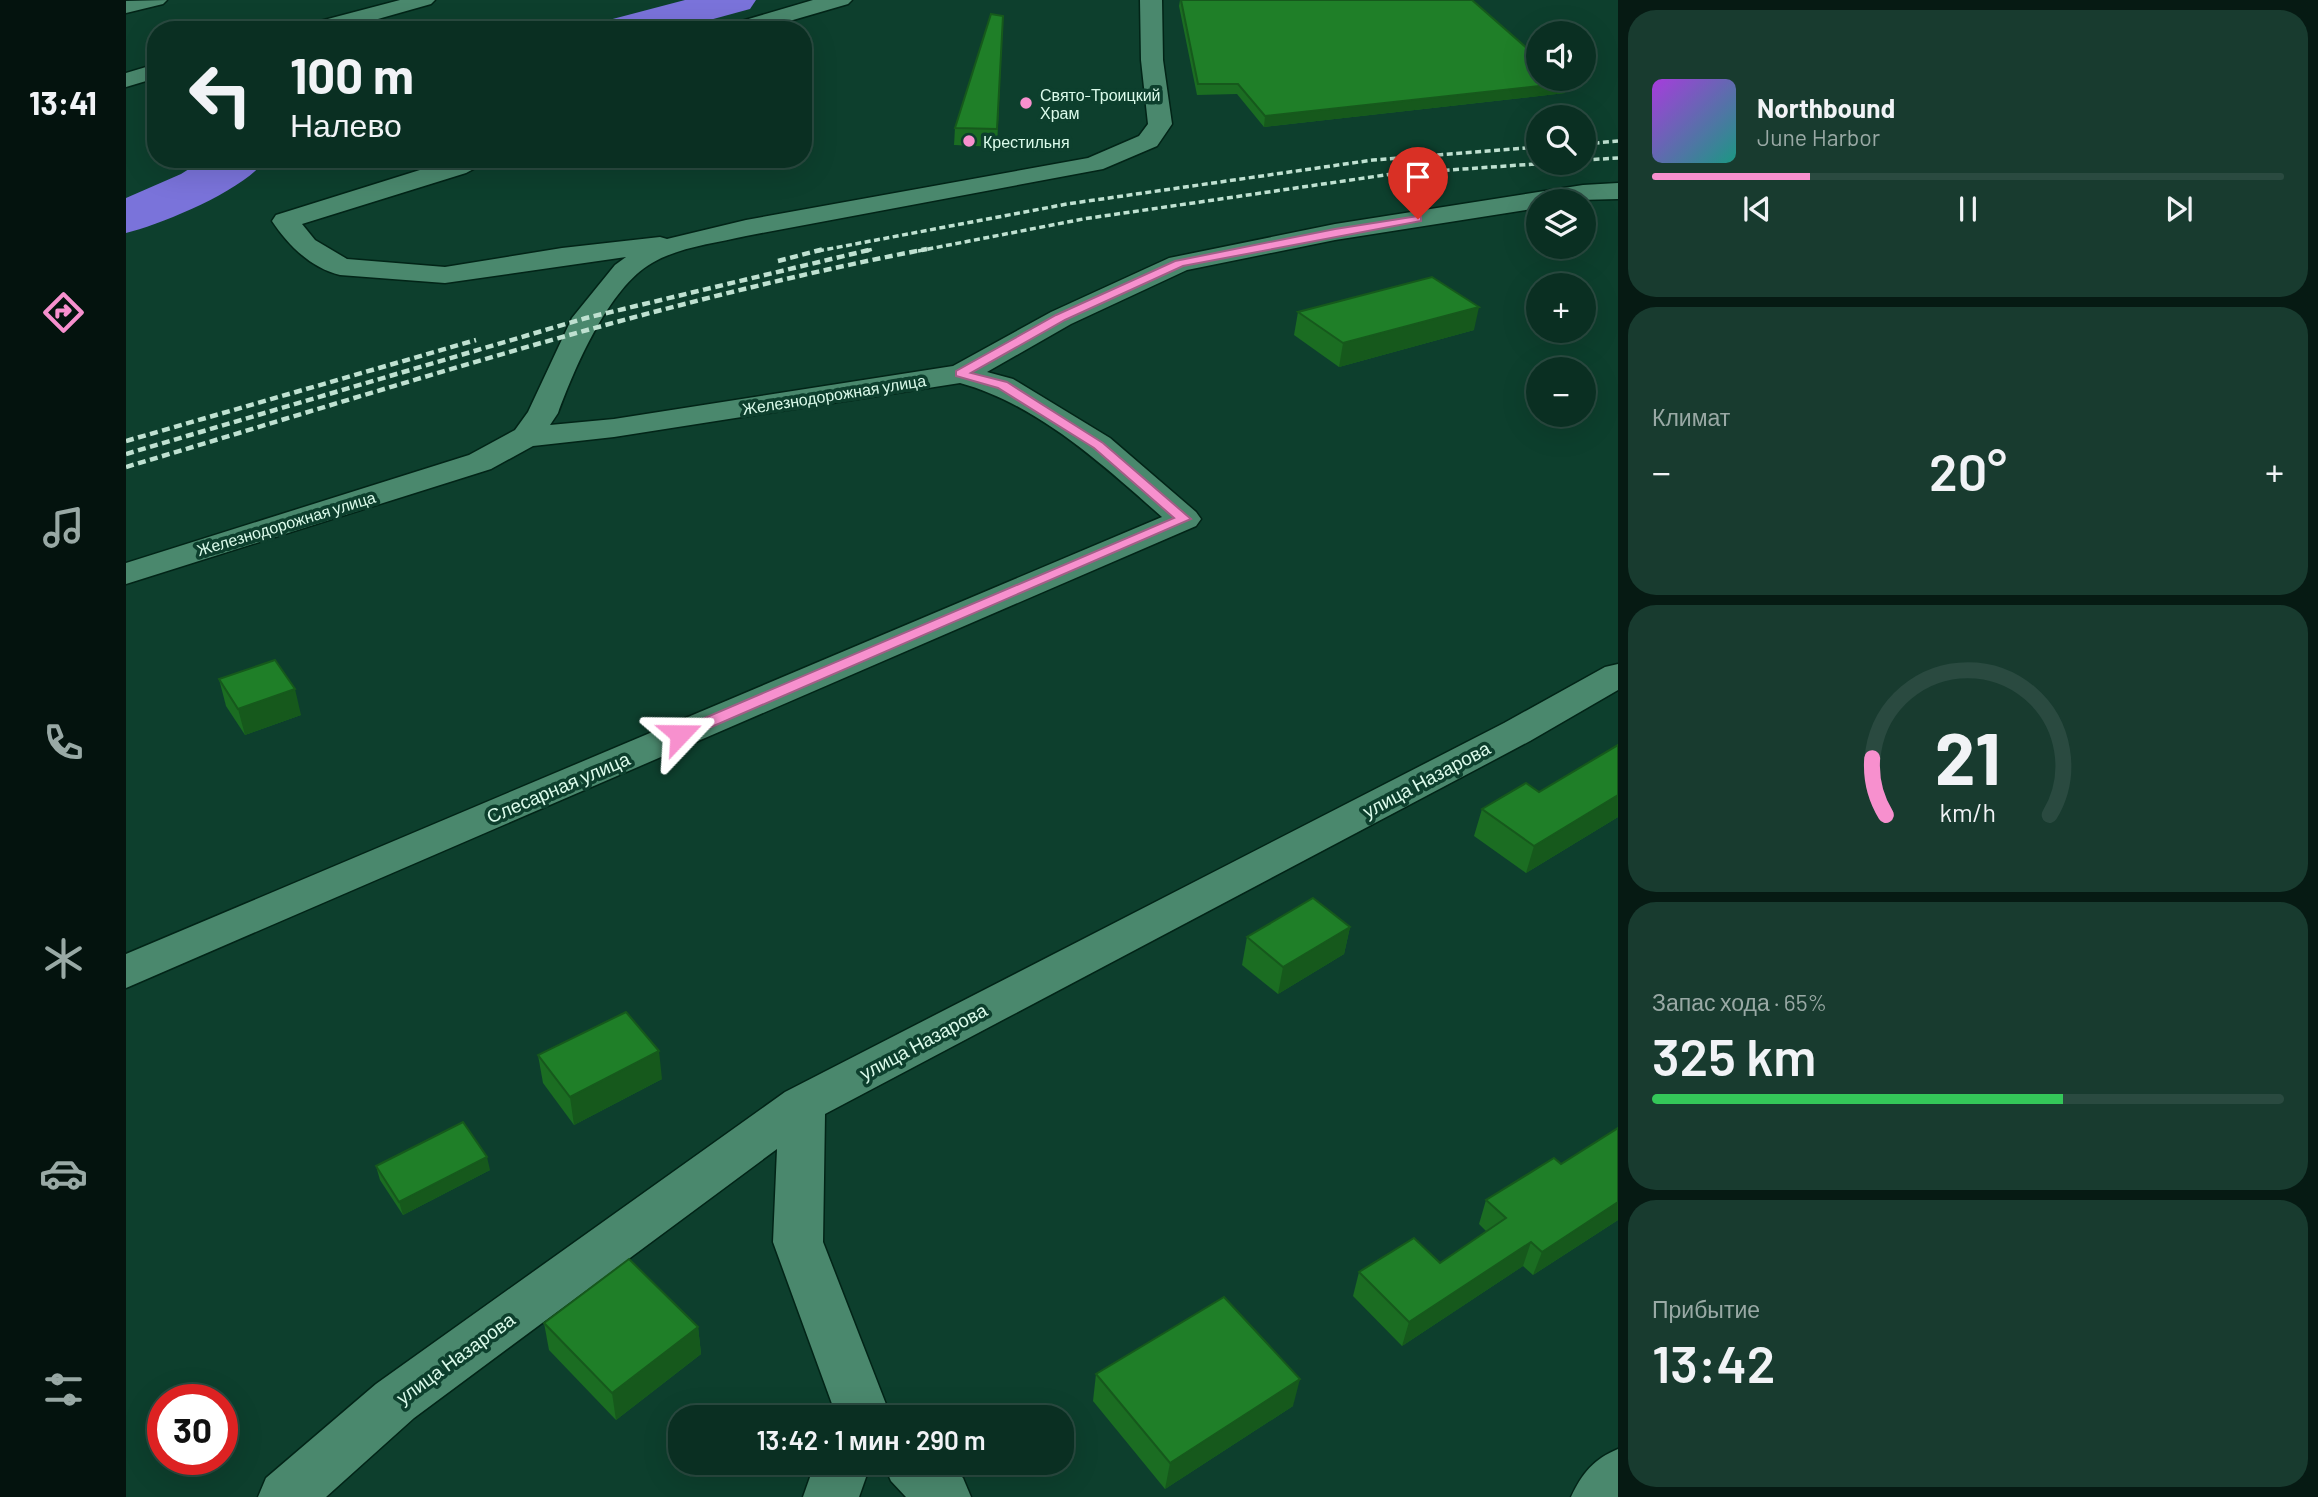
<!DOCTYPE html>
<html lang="ru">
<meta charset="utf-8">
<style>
:root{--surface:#0a2f22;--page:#183b2f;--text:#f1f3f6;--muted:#99a9a5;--line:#2a4a40;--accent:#f790ce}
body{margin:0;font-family:Barlow,sans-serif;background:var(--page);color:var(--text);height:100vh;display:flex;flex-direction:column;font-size:26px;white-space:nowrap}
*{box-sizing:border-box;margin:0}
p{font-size:23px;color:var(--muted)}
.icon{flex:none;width:38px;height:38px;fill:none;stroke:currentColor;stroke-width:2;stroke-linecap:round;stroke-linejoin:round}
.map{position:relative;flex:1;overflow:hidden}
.sheet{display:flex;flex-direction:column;gap:10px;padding:10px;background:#061a13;width:700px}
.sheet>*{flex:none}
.hud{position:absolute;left:21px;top:21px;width:665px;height:147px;border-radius:28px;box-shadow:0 7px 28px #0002,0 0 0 2px var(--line);background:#0a2f22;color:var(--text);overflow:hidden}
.tools{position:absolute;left:1400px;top:21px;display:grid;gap:14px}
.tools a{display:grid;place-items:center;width:70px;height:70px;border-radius:50%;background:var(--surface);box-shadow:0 7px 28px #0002,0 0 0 2px var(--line);font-size:35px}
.speed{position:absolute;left:21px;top:1384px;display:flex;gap:14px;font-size:35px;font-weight:700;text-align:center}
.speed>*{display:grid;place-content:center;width:91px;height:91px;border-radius:50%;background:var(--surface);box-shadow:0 7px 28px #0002,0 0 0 2px var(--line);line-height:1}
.speed .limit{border:10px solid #d22;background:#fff;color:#111}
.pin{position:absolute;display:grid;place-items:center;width:60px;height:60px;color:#fff;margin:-72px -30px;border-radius:50% 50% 50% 0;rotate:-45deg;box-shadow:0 0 7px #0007}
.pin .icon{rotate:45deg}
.me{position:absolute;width:77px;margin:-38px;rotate:67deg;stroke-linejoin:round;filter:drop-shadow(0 0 5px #0008)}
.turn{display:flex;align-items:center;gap:24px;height:147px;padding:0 28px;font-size:32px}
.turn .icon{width:91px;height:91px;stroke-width:2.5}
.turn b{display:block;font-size:49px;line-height:60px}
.big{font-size:52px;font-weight:600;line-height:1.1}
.sheet .widget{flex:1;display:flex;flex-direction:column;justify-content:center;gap:10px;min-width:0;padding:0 24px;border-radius:28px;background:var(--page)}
.sheet .dial{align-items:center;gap:0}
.dial svg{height:182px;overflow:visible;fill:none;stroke:var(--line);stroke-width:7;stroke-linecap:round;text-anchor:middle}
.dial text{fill:var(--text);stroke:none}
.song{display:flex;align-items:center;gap:21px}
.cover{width:84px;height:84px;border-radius:10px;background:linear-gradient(135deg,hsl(280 70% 55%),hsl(170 70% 35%))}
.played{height:7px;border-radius:4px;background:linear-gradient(90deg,var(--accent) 25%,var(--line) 25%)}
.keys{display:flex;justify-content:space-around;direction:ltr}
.heat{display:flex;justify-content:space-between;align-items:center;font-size:38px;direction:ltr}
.charge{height:10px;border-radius:5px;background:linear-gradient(90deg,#34c759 65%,var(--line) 0)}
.trip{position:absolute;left:542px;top:1405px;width:406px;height:70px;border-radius:28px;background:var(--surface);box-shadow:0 7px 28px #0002,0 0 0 2px var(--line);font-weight:600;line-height:70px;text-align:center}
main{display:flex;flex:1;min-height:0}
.tabs{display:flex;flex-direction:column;width:126px;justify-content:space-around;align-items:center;background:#04130e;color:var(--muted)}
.tabs .icon{width:49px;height:49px}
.tabs .active{color:var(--accent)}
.tabs b{font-size:32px;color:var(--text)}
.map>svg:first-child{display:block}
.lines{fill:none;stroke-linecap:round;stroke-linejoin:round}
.river{fill:#7a73da;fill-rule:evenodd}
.minor-casing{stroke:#022417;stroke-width:3}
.minor{fill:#4a886d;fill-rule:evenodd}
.rail-far1{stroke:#bfe1d1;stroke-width:3.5;stroke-dasharray:6 3.5;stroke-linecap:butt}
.rail{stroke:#bfe1d1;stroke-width:4.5;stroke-dasharray:8 4.5;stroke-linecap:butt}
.wall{fill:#1b6d22}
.shaded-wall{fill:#16591c}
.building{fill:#1f7f28;stroke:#16591c;stroke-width:2}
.route{fill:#f790ce;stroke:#a15e86;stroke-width:2}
.poi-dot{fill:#f790ce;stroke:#0d3f2d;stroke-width:2.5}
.labels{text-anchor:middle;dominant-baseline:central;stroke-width:7;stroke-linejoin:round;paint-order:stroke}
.far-poi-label{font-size:16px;fill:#dbfbeb;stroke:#0d3f2d;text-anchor:start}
.far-street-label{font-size:16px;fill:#dbfbeb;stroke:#0d3f2d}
.street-label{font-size:19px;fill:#dbfbeb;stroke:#0d3f2d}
</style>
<main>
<nav class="tabs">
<b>13:41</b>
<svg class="icon active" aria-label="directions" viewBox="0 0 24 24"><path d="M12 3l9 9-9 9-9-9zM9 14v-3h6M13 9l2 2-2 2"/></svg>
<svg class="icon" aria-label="music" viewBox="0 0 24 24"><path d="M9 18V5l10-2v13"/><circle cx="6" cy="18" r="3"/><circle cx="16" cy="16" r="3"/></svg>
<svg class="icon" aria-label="phone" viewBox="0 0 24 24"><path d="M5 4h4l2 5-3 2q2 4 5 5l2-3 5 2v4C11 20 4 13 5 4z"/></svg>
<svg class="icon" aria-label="climate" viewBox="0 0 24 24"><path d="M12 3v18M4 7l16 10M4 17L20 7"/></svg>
<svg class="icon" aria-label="car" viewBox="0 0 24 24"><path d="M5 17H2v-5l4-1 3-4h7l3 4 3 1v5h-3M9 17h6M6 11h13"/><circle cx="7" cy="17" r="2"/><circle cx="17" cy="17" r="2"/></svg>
<svg class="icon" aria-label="filters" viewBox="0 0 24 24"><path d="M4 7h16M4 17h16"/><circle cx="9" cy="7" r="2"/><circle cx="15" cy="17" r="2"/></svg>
</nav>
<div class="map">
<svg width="1492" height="1497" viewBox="0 0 1492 1497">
<rect width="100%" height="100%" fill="#0d3f2d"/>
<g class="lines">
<g class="river">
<path d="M 559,0 L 630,0 L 624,9 L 547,30 L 473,30 L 479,21 Z"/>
<path d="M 79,159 L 140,159 C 119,190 36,224 0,233 L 0,198 L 55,174 Z"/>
</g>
<defs>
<g id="minor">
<path d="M 41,0 L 37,4 L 0,13 L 0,1 Z"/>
<path d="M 274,0 L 309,0 L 305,4 L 213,30 L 176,30 L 179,25 Z"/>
<path d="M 687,0 L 726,0 L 722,4 L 633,30 L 599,30 L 602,25 Z"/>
<path d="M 1014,0 L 1036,0 L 1037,60 L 1046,124 L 1031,146 L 977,169 L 620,236 C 590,243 553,247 526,263 C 483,287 448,369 432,413 L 424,425 L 488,419 L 827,366 L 925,312 L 1043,258 L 1209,224 L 1457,185 L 1492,183 L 1492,199 L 1412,201 L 1412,208 L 1209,240 L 1061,270 L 945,324 L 861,372 L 887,379 L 984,438 L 1070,512 L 1075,519 L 1070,526 L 0,988 L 0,954 L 1036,517 C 977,465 911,404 834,383 L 488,437 L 407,446 L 365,469 L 0,584 L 0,563 L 343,455 L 389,430 L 402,412 L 446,318 L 489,265 L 500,257 L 319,283 L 214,275 C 185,268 162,245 146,221 L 150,215 L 329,159 L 360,159 L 357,164 L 340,173 L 176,224 L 189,240 L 221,259 L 319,267 L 436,248 L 534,237 L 541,239 L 620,220 L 962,158 L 1013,136 L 1022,124 L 1015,60 Z"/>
<path d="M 30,64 L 30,78 L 0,87 L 0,73 Z"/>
<path d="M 1492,664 L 1492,690 L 1404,741 L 699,1114 L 697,1242 L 763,1412 L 761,1418 L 707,1418 L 709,1412 L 647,1242 L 651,1149 L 288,1418 L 200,1497 L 132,1497 L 140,1478 L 250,1384 L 659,1092 L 1378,723 L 1479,667 Z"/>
<path d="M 1492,1449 L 1492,1497 L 1445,1497 C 1456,1473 1468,1459 1492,1449 Z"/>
<path d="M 689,1463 L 745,1463 L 733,1497 L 677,1497 Z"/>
<path d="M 757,1463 L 822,1463 L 837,1478 L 845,1497 L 780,1497 L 765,1481 Z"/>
</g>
</defs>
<use href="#minor" class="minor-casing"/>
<use href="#minor" class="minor"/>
<g class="rail-far1">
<path d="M 1458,144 L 1492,141"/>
<path d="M 1458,160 L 1492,158"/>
<path d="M 692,251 L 941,204 L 1247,160 L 1412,147"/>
<path d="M 740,251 L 747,249"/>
<path d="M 792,251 L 957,219 L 1266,174 L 1423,163"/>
</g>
<g class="rail">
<path d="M 652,261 L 698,249"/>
<path d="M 0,441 L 350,340"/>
<path d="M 0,454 L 460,318 L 747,249"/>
<path d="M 0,467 C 265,388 529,301 801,249"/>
</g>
</g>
<g class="wall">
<path d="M 1054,0 L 1346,0 L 1441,83 L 1439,93 L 1138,127 L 1111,94 L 1071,95 L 1053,6 Z"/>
<path d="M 877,16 L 871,147 L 828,145 L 829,128 Z"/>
<path d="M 1172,312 L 1348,330 L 1213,367 L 1168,335 Z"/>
<path d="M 93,679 L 175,715 L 119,735 L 100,706 Z"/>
<path d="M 1492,745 L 1492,817 L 1400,873 L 1348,836 L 1356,809 L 1413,792 Z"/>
<path d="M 1224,927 L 1218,954 L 1152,994 L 1116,965 L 1121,937 Z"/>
<path d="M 412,1055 L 536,1079 L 448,1125 L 417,1083 Z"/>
<path d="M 1492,1128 L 1492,1220 L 1407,1275 L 1397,1266 L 1276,1346 L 1227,1296 L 1233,1272 L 1314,1263 L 1360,1231 L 1353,1224 L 1360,1200 L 1435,1164 Z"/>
<path d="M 250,1166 L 364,1170 L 277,1215 L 254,1180 Z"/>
<path d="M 418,1323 L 572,1327 L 575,1354 L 490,1420 L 423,1350 Z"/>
<path d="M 970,1374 L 1167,1406 L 1039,1489 L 967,1401 Z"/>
</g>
<g class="shaded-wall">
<path d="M 1441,83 L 1439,93 L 1138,127 L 1139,116 Z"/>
<path d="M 1353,307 L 1348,330 L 1213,367 L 1217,343 Z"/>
<path d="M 169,689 L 175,715 L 119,735 L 112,709 Z"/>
<path d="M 1492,795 L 1492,817 L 1400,873 L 1408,846 Z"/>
<path d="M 1224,927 L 1218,954 L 1152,994 L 1157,967 Z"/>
<path d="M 533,1051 L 536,1079 L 448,1125 L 444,1097 Z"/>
<path d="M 361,1157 L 364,1170 L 277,1215 L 273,1202 Z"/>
<path d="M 1492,1202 L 1492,1220 L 1407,1275 L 1416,1252 Z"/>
<path d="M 1405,1242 L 1397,1266 L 1276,1346 L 1283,1322 Z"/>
<path d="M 572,1327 L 575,1354 L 490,1420 L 486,1393 Z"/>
<path d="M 1174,1379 L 1167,1406 L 1039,1489 L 1044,1463 Z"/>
</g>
<g class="building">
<path d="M 1055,0 L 1346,0 L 1412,58 L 1412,79 L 1437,79 L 1441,83 L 1139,116 L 1112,84 L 1072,84 Z"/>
<path d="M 865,14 L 877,16 L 871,129 L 829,128 Z"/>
<path d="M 1306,277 L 1353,307 L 1217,343 L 1172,312 Z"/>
<path d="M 149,660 L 169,689 L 112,709 L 93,679 Z"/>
<path d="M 1492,745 L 1492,795 L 1408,846 L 1356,809 L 1400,783 L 1413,792 Z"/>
<path d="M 1187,898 L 1224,927 L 1157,967 L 1121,937 Z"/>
<path d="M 500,1012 L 533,1051 L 444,1097 L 412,1055 Z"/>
<path d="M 337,1122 L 361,1157 L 273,1202 L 250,1166 Z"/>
<path d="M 1492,1128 L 1492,1202 L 1416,1252 L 1405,1242 L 1283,1322 L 1233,1272 L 1288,1238 L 1314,1263 L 1380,1218 L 1360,1200 L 1428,1158 L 1435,1164 Z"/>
<path d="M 503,1259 L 572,1327 L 486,1393 L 418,1323 Z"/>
<path d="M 1098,1297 L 1174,1379 L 1044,1463 L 970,1374 Z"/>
</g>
<path class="route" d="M 1292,216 L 1295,217 L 1295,221 L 1057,266 L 939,320 L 845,373 L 881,382 L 977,443 L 1065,519 L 560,738 L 548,738 L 546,734 L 548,731 L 1048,518 L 968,448 L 872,388 L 830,376 L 830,371 L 930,315 L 1049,261 L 1209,229 Z"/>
<g class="poi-dot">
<circle cx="900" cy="103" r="7"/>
<circle cx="843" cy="141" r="7"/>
</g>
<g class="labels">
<g class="far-poi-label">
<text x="914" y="94">Свято-Троицкий<tspan x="914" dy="18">Храм</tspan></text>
<text x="857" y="141">Крестильня</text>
</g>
<g class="far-street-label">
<text transform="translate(708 394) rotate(-9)">Железнодорожная улица</text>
<text transform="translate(160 523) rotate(-17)">Железнодорожная улица</text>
</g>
<g class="street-label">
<text transform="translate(1300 779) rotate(-28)">улица Назарова</text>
<text transform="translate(432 787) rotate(-23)">Слесарная улица</text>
<text transform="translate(797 1041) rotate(-28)">улица Назарова</text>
<text transform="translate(329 1358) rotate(-36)">улица Назарова</text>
</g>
</g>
</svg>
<div class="tools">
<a><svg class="icon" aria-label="sound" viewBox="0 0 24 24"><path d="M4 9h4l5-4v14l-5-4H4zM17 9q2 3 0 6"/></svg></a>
<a><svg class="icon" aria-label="search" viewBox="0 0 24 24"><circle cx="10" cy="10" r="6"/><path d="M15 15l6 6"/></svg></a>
<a><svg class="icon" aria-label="layers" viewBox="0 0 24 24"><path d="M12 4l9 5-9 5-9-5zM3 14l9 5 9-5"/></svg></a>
<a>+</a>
<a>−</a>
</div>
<div class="speed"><div class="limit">30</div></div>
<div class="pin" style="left:1292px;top:219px;background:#d93025"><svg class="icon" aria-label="arrive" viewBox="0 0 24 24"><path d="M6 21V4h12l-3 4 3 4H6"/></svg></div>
<svg class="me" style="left:554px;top:734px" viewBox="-20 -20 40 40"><path d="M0-17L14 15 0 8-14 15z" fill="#f790ce" stroke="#fff" stroke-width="4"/></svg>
<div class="trip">13:42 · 1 мин · 290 m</div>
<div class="hud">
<div class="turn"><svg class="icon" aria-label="left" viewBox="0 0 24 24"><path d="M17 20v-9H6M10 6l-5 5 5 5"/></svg><div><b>100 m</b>Налево</div></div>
</div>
</div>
<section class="sheet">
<div class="widget">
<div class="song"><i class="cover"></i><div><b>Northbound</b><p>June Harbor</p></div></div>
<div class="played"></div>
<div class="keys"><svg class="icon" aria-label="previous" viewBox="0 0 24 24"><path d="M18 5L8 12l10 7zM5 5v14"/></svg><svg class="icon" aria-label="pause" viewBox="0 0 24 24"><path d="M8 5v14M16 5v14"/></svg><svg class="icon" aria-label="next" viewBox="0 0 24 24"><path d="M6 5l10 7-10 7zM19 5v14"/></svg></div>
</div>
<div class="widget"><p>Климат</p>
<div class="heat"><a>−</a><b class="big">20°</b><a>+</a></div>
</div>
<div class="widget dial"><svg viewBox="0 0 100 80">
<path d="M14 69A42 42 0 1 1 86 69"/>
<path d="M14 69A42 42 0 0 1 8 44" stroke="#f790ce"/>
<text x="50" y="56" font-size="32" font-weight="700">21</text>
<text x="50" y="72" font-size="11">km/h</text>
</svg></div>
<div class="widget"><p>Запас хода · 65%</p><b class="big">325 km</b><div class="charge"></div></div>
<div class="widget"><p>Прибытие</p><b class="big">13:42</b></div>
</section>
</main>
